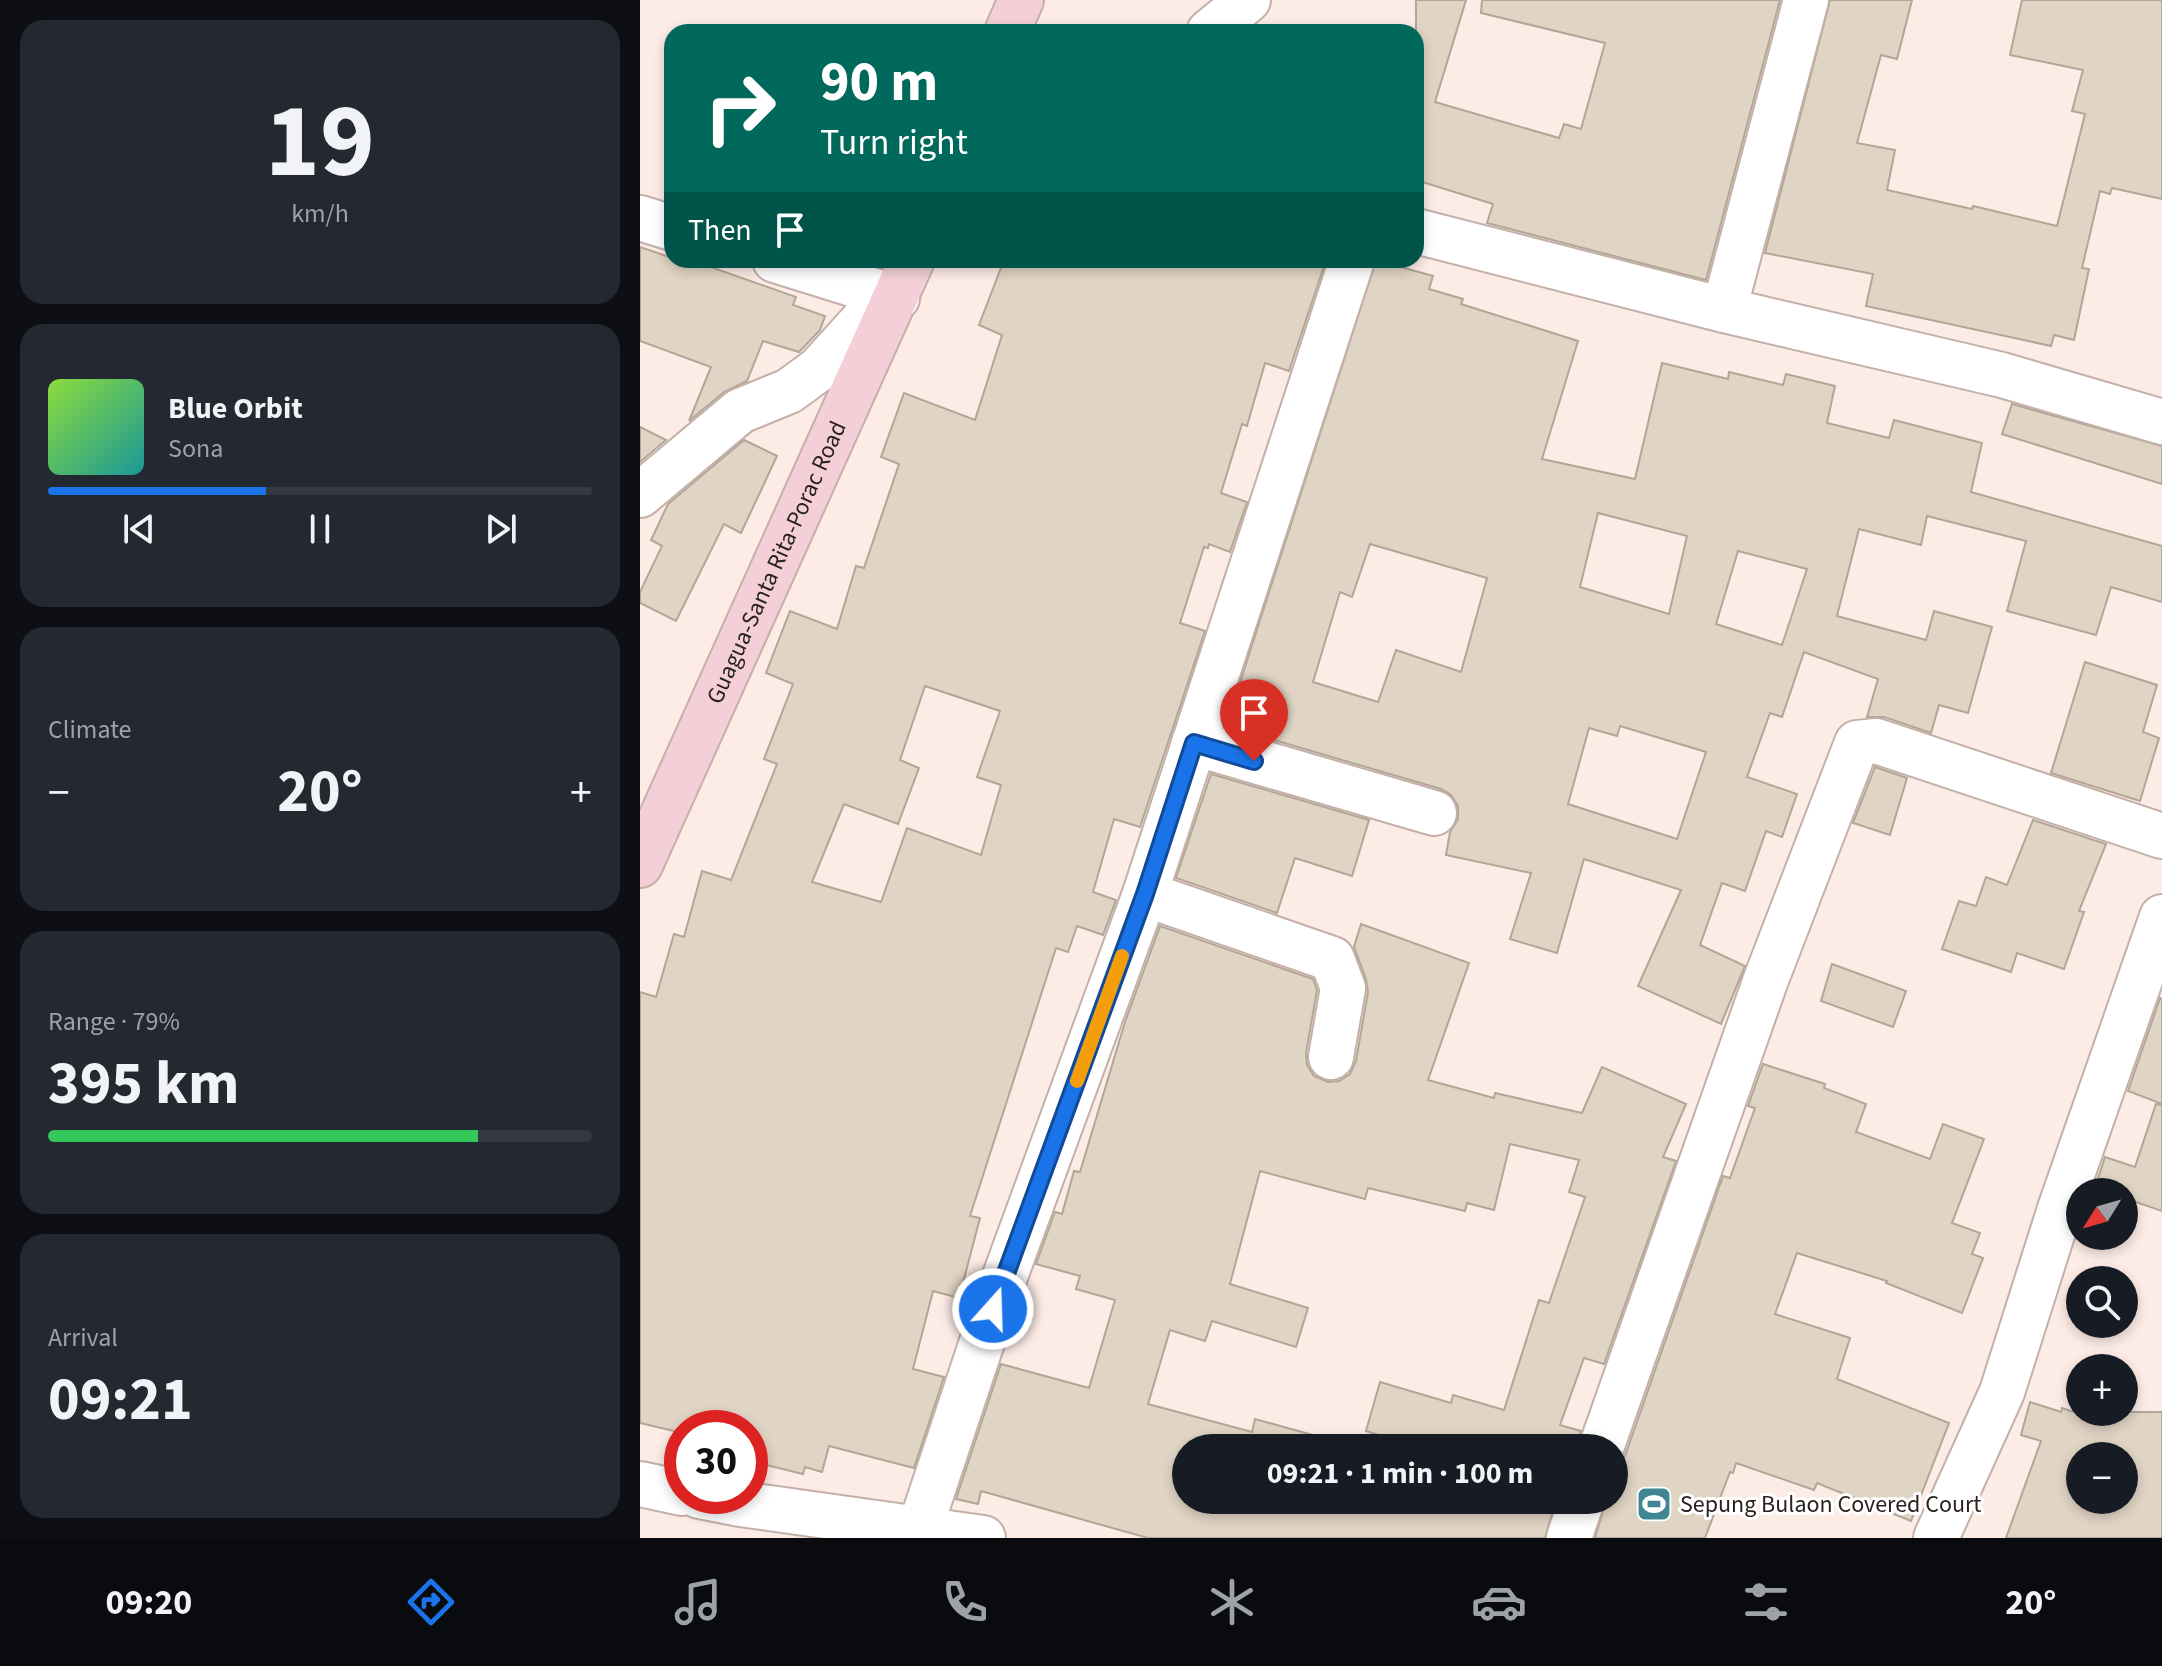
<!DOCTYPE html>
<meta charset="utf-8">
<style>
:root{--surface:#171b24;--page:#242831;--text:#f1f3f6;--muted:#9ea1a6;--line:#363941;--accent:#1a73e8}
body{margin:0;font-family:"Source Sans 3",sans-serif;background:var(--page);color:var(--text);height:100vh;display:flex;flex-direction:column;font-size:30px;white-space:nowrap}
*{box-sizing:border-box;margin:0}
p{font-size:26px;color:var(--muted)}
.icon{flex:none;width:44px;height:44px;fill:none;stroke:currentColor;stroke-width:2;stroke-linecap:round;stroke-linejoin:round}
.map{position:relative;flex:1;overflow:hidden}
.side{display:flex;flex-direction:column;gap:20px;padding:20px;background:#0d0f14;width:640px}
.side>*{flex:none}
.banner{position:absolute;left:24px;top:24px;width:760px;height:244px;border-radius:24px;box-shadow:0 4px 12px #0003;background:#00695c;color:#fff;overflow:hidden}
.needle{width:52px;rotate:233deg}
.buttons{position:absolute;left:1426px;top:1178px;display:grid;gap:16px}
.buttons a{display:grid;place-items:center;width:72px;height:72px;border-radius:50%;background:var(--surface);box-shadow:0 4px 12px #0003;font-size:40px}
.speed{position:absolute;left:24px;top:1410px;display:flex;gap:16px;font-size:40px;font-weight:700;text-align:center}
.speed>*{display:grid;place-content:center;width:104px;height:104px;border-radius:50%;background:var(--surface);box-shadow:0 4px 12px #0003;line-height:1}
.speed .limit{border:12px solid #d22;background:#fff;color:#111}
.pin{position:absolute;display:grid;place-items:center;width:68px;height:68px;color:#fff;margin:-82px -34px;border-radius:50% 50% 50% 0;rotate:-45deg;box-shadow:0 0 8px #0007}
.pin .icon{rotate:45deg}
.me{position:absolute;width:88px;margin:-44px;rotate:20deg;stroke-linejoin:round;filter:drop-shadow(0 0 6px #0008)}
.turn{display:flex;align-items:center;gap:28px;height:168px;padding:0 24px;font-size:36px}
.turn .icon{width:104px;height:104px;stroke-width:2.5}
.turn b{display:block;font-size:56px;line-height:68px}
.then{display:flex;align-items:center;height:76px;padding:0 24px;background:#0003;gap:16px;font-size:30px}
.big{font-size:60px;font-weight:700;line-height:1.1}
.side .card{flex:1;display:flex;flex-direction:column;justify-content:center;gap:12px;min-width:0;padding:0 28px;border-radius:24px;background:var(--page)}
.side .dial{align-items:center;gap:0}
.dial b{font-size:104px;line-height:1}
.song{display:flex;align-items:center;gap:24px}
.cover{width:96px;height:96px;border-radius:12px;background:linear-gradient(135deg,hsl(90 70% 55%),hsl(180 70% 35%))}
.played{height:8px;border-radius:4px;background:linear-gradient(90deg,var(--accent) 40%,var(--line) 40%)}
.keys{display:flex;justify-content:space-around;direction:ltr}
.heat{display:flex;justify-content:space-between;align-items:center;font-size:44px;direction:ltr}
.charge{height:12px;border-radius:6px;background:linear-gradient(90deg,#34c759 79%,var(--line) 0)}
.trip{position:absolute;left:532px;top:1434px;width:456px;height:80px;border-radius:40px;background:var(--surface);box-shadow:0 4px 12px #0003;font-weight:700;line-height:80px;text-align:center}
.menu{display:flex;height:128px;justify-content:space-around;align-items:center;background:#090b0e;color:var(--muted)}
.menu .icon{width:56px;height:56px}
.menu .active{color:var(--accent)}
.menu b{font-size:36px;color:var(--text)}
main{display:flex;flex:1;min-height:0}
.map>svg:first-child{display:block}
.building{fill:#e0d4c4;stroke:#b2a696;stroke-width:2;fill-rule:evenodd}
.lines{fill:none;stroke-linecap:round;stroke-linejoin:round}
.minor-casing{stroke:#c4b0a8;stroke-width:48}
.tertiary-casing{stroke:#c4b0a8;stroke-width:48}
.secondary-casing{stroke:#c4b0a8;stroke-width:48}
.minor{stroke:#fff;stroke-width:44}
.tertiary{stroke:#fff;stroke-width:44}
.secondary{stroke:#f4cfd8;stroke-width:44}
.route-casing{stroke:#114b97;stroke-width:20}
.route{stroke:#1a73e8;stroke-width:14}
.slow{stroke:#f59e0b;stroke-width:14}
.labels{text-anchor:middle;dominant-baseline:central;stroke-width:6;stroke-linejoin:round;paint-order:stroke}
.street-label{font-size:24px;fill:#29221f;stroke:#fff}
.poi-label{font-size:24px;fill:#29221f;stroke:#fff;text-anchor:start}
</style>
<main>
<section class="side">
<div class="card dial"><b>19</b><p>km/h</p></div>
<div class="card">
<div class="song"><i class="cover"></i><div><b>Blue Orbit</b><p>Sona</p></div></div>
<div class="played"></div>
<div class="keys"><svg class="icon" aria-label="previous" viewBox="0 0 24 24"><path d="M18 5L8 12l10 7zM5 5v14"/></svg><svg class="icon" aria-label="pause" viewBox="0 0 24 24"><path d="M8 5v14M16 5v14"/></svg><svg class="icon" aria-label="next" viewBox="0 0 24 24"><path d="M6 5l10 7-10 7zM19 5v14"/></svg></div>
</div>
<div class="card"><p>Climate</p>
<div class="heat"><a>−</a><b class="big">20°</b><a>+</a></div>
</div>
<div class="card"><p>Range · 79%</p><b class="big">395 km</b><div class="charge"></div></div>
<div class="card"><p>Arrival</p><b class="big">09:21</b></div>
</section>
<div class="map">
<svg width="1522" height="1538" viewBox="0 0 1522 1538">
<rect width="100%" height="100%" fill="#fdebe5"/>
<g class="building">
<path d="M 776,0 L 826,0 L 795,102 L 919,138 L 924,124 L 941,129 L 965,43 L 841,13 L 842,0 L 1140,0 L 1066,280 L 847,223 L 853,204 L 776,180 Z"/>
<path d="M 1190,0 L 1272,0 L 1257,59 L 1241,55 L 1217,143 L 1255,150 L 1247,190 L 1332,209 L 1333,206 L 1417,226 L 1445,114 L 1432,111 L 1443,70 L 1370,55 L 1382,0 L 1522,0 L 1522,199 L 1472,188 L 1470,194 L 1460,191 L 1442,268 L 1449,269 L 1434,340 L 1414,335 L 1411,346 L 1226,306 L 1233,274 L 1125,253 Z"/>
<path d="M 0,247 L 32,258 L 32,260 L 51,260 L 156,297 L 153,305 L 185,316 L 180,330 L 159,352 L 123,341 L 107,381 L 84,392 L 49,421 L 71,367 L 0,341 Z"/>
<path d="M 364,260 L 686,260 L 649,371 L 625,363 L 607,426 L 602,424 L 581,493 L 607,502 L 590,552 L 569,544 L 568,548 L 564,547 L 540,623 L 565,631 L 500,827 L 474,819 L 453,892 L 476,900 L 463,935 L 437,926 L 428,952 L 416,948 L 330,1216 L 340,1218 L 319,1298 L 293,1291 L 273,1369 L 304,1377 L 274,1468 L 189,1446 L 182,1472 L 165,1467 L 163,1474 L 110,1461 L 110,1428 L 42,1428 L 42,1433 L 0,1423 L 0,992 L 16,997 L 34,934 L 44,937 L 62,871 L 91,880 L 137,764 L 124,759 L 153,684 L 126,673 L 150,611 L 197,629 L 216,566 L 224,568 L 259,464 L 241,457 L 264,393 L 335,420 L 362,335 L 339,325 ZM 285,686 L 360,711 L 337,777 L 361,785 L 341,855 L 267,828 L 241,902 L 172,882 L 204,804 L 258,824 L 279,768 L 260,760 Z"/>
<path d="M 736,260 L 793,276 L 789,289 L 823,299 L 821,304 L 938,341 L 902,459 L 995,479 L 1022,363 L 1088,379 L 1089,372 L 1143,385 L 1146,374 L 1195,386 L 1187,423 L 1249,438 L 1254,420 L 1342,443 L 1331,492 L 1522,546 L 1522,602 L 1471,587 L 1456,635 L 1367,611 L 1386,541 L 1287,516 L 1281,545 L 1219,529 L 1197,616 L 1286,640 L 1294,611 L 1352,627 L 1328,713 L 1299,705 L 1291,733 L 1244,717 L 1227,717 L 1238,679 L 1164,652 L 1142,717 L 1130,713 L 1107,777 L 1157,794 L 1142,837 L 1126,831 L 1105,891 L 1082,883 L 1060,945 L 1105,966 L 1081,1024 L 998,986 L 1041,890 L 944,859 L 917,953 L 870,939 L 891,873 L 806,855 L 810,832 L 818,819 L 818,806 L 811,795 L 801,789 L 586,726 ZM 958,513 L 1047,536 L 1029,614 L 940,587 ZM 730,544 L 847,578 L 821,672 L 756,650 L 738,702 L 673,682 L 700,592 L 712,597 ZM 1098,551 L 1167,569 L 1142,645 L 1076,624 ZM 980,726 L 1066,752 L 1037,839 L 928,804 L 949,728 L 977,736 Z"/>
<path d="M 1372,404 L 1522,446 L 1522,484 L 1362,434 Z"/>
<path d="M 0,427 L 26,440 L 0,462 Z"/>
<path d="M 104,440 L 137,456 L 101,533 L 84,524 L 36,621 L 0,603 L 0,592 L 22,546 L 11,540 L 28,504 Z"/>
<path d="M 1445,662 L 1517,685 L 1503,732 L 1519,738 L 1500,801 L 1411,773 Z"/>
<path d="M 1235,767 L 1267,778 L 1250,835 L 1213,823 Z"/>
<path d="M 571,774 L 729,820 L 712,876 L 655,858 L 637,913 L 536,878 Z"/>
<path d="M 1393,820 L 1466,844 L 1439,911 L 1444,912 L 1424,969 L 1377,953 L 1371,972 L 1302,949 L 1319,901 L 1336,906 L 1346,877 L 1367,885 Z"/>
<path d="M 721,924 L 829,963 L 788,1080 L 854,1098 L 855,1093 L 942,1113 L 962,1067 L 1046,1104 L 1023,1157 L 1036,1161 L 964,1364 L 944,1358 L 920,1425 L 941,1431 L 937,1448 L 781,1448 L 726,1431 L 740,1382 L 811,1403 L 813,1395 L 864,1410 L 899,1300 L 909,1303 L 945,1197 L 929,1192 L 939,1160 L 870,1144 L 854,1210 L 827,1203 L 825,1211 L 728,1188 L 725,1199 L 620,1171 L 590,1284 L 668,1308 L 656,1347 L 572,1321 L 565,1341 L 530,1330 L 508,1404 L 612,1432 L 615,1419 L 680,1437 L 677,1448 L 546,1448 L 546,1500 L 916,1500 L 905,1538 L 508,1538 L 341,1491 L 338,1504 L 316,1499 L 361,1364 L 449,1388 L 475,1300 L 436,1289 L 440,1276 L 396,1264 L 415,1212 L 422,1214 L 434,1171 L 440,1172 L 485,1022 L 520,926 L 673,979 L 677,990 L 666,1053 L 667,1065 L 674,1076 L 688,1082 L 699,1081 L 710,1074 L 716,1061 L 728,992 L 726,979 L 714,947 Z"/>
<path d="M 1192,964 L 1266,991 L 1253,1027 L 1181,1001 Z"/>
<path d="M 1520,998 L 1522,999 L 1522,1104 L 1488,1091 Z"/>
<path d="M 1123,1064 L 1185,1084 L 1184,1088 L 1226,1104 L 1216,1132 L 1290,1159 L 1303,1124 L 1344,1139 L 1312,1223 L 1340,1233 L 1332,1254 L 1343,1258 L 1322,1313 L 1246,1283 L 1247,1281 L 1157,1253 L 1135,1314 L 1210,1338 L 1197,1379 L 1309,1423 L 1271,1521 L 1177,1483 L 1174,1490 L 1096,1463 L 1093,1473 L 1090,1472 L 1065,1538 L 955,1538 L 966,1500 L 974,1500 L 974,1469 L 985,1456 L 1083,1176 L 1090,1178 L 1115,1108 L 1108,1106 Z"/>
<path d="M 1516,1104 L 1522,1105 L 1522,1211 L 1484,1198 L 1484,1192 L 1468,1192 L 1455,1188 L 1465,1157 L 1495,1167 Z"/>
<path d="M 1390,1402 L 1421,1412 L 1422,1408 L 1434,1412 L 1522,1412 L 1522,1538 L 1366,1538 L 1401,1441 L 1381,1435 ZM 1440,1456 L 1484,1456 L 1484,1500 L 1440,1500 Z"/>
</g>
<g class="lines">
<defs>
<g id="minor">
<path d="M 569,32 L 608,0"/>
<path d="M 776,231 L 1084,310 L 1362,375 L 1522,422"/>
<path d="M 1084,310 L 1166,0"/>
<path d="M 0,495 L 100,411 L 149,391 L 179,369 L 246,295"/>
<path d="M 554,743 L 794,813"/>
<path d="M 505,894 L 692,959 L 703,988 L 691,1057"/>
<path d="M 961,1448 L 1125,982 L 1217,743 L 1236,741 L 1522,836"/>
<path d="M 280,1528 L 353,1309 L 505,894 L 712,260"/>
<path d="M 929,1538 L 942,1500"/>
<path d="M 1296,1538 L 1362,1392 L 1420,1209 L 1522,917"/>
</g>
<g id="tertiary">
<path d="M 0,218 L 32,228"/>
<path d="M 135,260 L 257,298"/>
<path d="M 0,1484 L 42,1493"/>
<path d="M 59,1496 L 100,1504 L 343,1538"/>
</g>
<g id="secondary">
<path d="M 367,32 L 381,0"/>
<path id="s1" d="M 0,865 L 272,260"/>
</g>
</defs>
<use href="#minor" class="minor-casing"/>
<use href="#tertiary" class="tertiary-casing"/>
<use href="#secondary" class="secondary-casing"/>
<use href="#minor" class="minor"/>
<use href="#tertiary" class="tertiary"/>
<use href="#secondary" class="secondary"/>
</g>
<g class="lines">
<defs>
<path id="route" d="M 353,1309 L 505,894 L 554,743 L 614,761"/>
</defs>
<use href="#route" class="route-casing"/>
<use href="#route" class="route"/>
<path class="slow" d="M 437,1081 L 482,956"/>
</g>
<defs>
<symbol id="stadium-square" viewBox="-11 -11 22 22"><rect x="-9" y="-9" width="18" height="18" rx="4" fill="#418694" stroke="#fff"/><path d="M0-5a6.5 5 0 1 0 0 10a6.5 5 0 1 0 0-10ZM-3.5-1.8h7v3.6h-7Z" fill="#fff"/></symbol>
</defs>
<g fill-rule="evenodd">
<use href="#stadium-square" x="994" y="1484" width="40" height="40"/>
</g>
<g class="labels">
<g class="street-label">
<text stroke="none"><textPath href="#s1" startOffset="332">Guagua-Santa Rita-Porac Road</textPath></text>
</g>
<g class="poi-label">
<text x="1040" y="1504">Sepung Bulaon Covered Court</text>
</g>
</g>
</svg>
<div class="buttons">
<a><svg class="needle" viewBox="-14 -14 28 28"><path d="M0-13l5 13h-10z" fill="#e53935"/><path d="M0 13l5-13h-10z" fill="#9ea1a6"/></svg></a>
<a><svg class="icon" aria-label="search" viewBox="0 0 24 24"><circle cx="10" cy="10" r="6"/><path d="M15 15l6 6"/></svg></a>
<a>+</a>
<a>−</a>
</div>
<div class="speed"><div class="limit">30</div></div>
<div class="pin" style="left:614px;top:761px;background:#d93025"><svg class="icon" aria-label="arrive" viewBox="0 0 24 24"><path d="M6 21V4h12l-3 4 3 4H6"/></svg></div>
<svg class="me" style="left:353px;top:1309px" viewBox="-20 -20 40 40"><circle r="17" fill="#1a73e8" stroke="#fff" stroke-width="3"/><path d="M0-11L8 9 0 5-8 9z" fill="#fff"/></svg>
<div class="trip">09:21 · 1 min · 100 m</div>
<div class="banner">
<div class="turn"><svg class="icon" aria-label="right" viewBox="0 0 24 24"><path d="M7 20v-9h11M14 6l5 5-5 5"/></svg><div><b>90 m</b>Turn right</div></div>
<div class="then">Then<svg class="icon" aria-label="arrive" viewBox="0 0 24 24"><path d="M6 21V4h12l-3 4 3 4H6"/></svg></div>
</div>
</div>
</main>
<nav class="menu">
<b>09:20</b>
<svg class="icon active" aria-label="directions" viewBox="0 0 24 24"><path d="M12 3l9 9-9 9-9-9zM9 14v-3h6M13 9l2 2-2 2"/></svg>
<svg class="icon" aria-label="music" viewBox="0 0 24 24"><path d="M9 18V5l10-2v13"/><circle cx="6" cy="18" r="3"/><circle cx="16" cy="16" r="3"/></svg>
<svg class="icon" aria-label="phone" viewBox="0 0 24 24"><path d="M5 4h4l2 5-3 2q2 4 5 5l2-3 5 2v4C11 20 4 13 5 4z"/></svg>
<svg class="icon" aria-label="climate" viewBox="0 0 24 24"><path d="M12 3v18M4 7l16 10M4 17L20 7"/></svg>
<svg class="icon" aria-label="car" viewBox="0 0 24 24"><path d="M5 17H2v-5l4-1 3-4h7l3 4 3 1v5h-3M9 17h6M6 11h13"/><circle cx="7" cy="17" r="2"/><circle cx="17" cy="17" r="2"/></svg>
<svg class="icon" aria-label="filters" viewBox="0 0 24 24"><path d="M4 7h16M4 17h16"/><circle cx="9" cy="7" r="2"/><circle cx="15" cy="17" r="2"/></svg>
<b>20°</b>
</nav>
